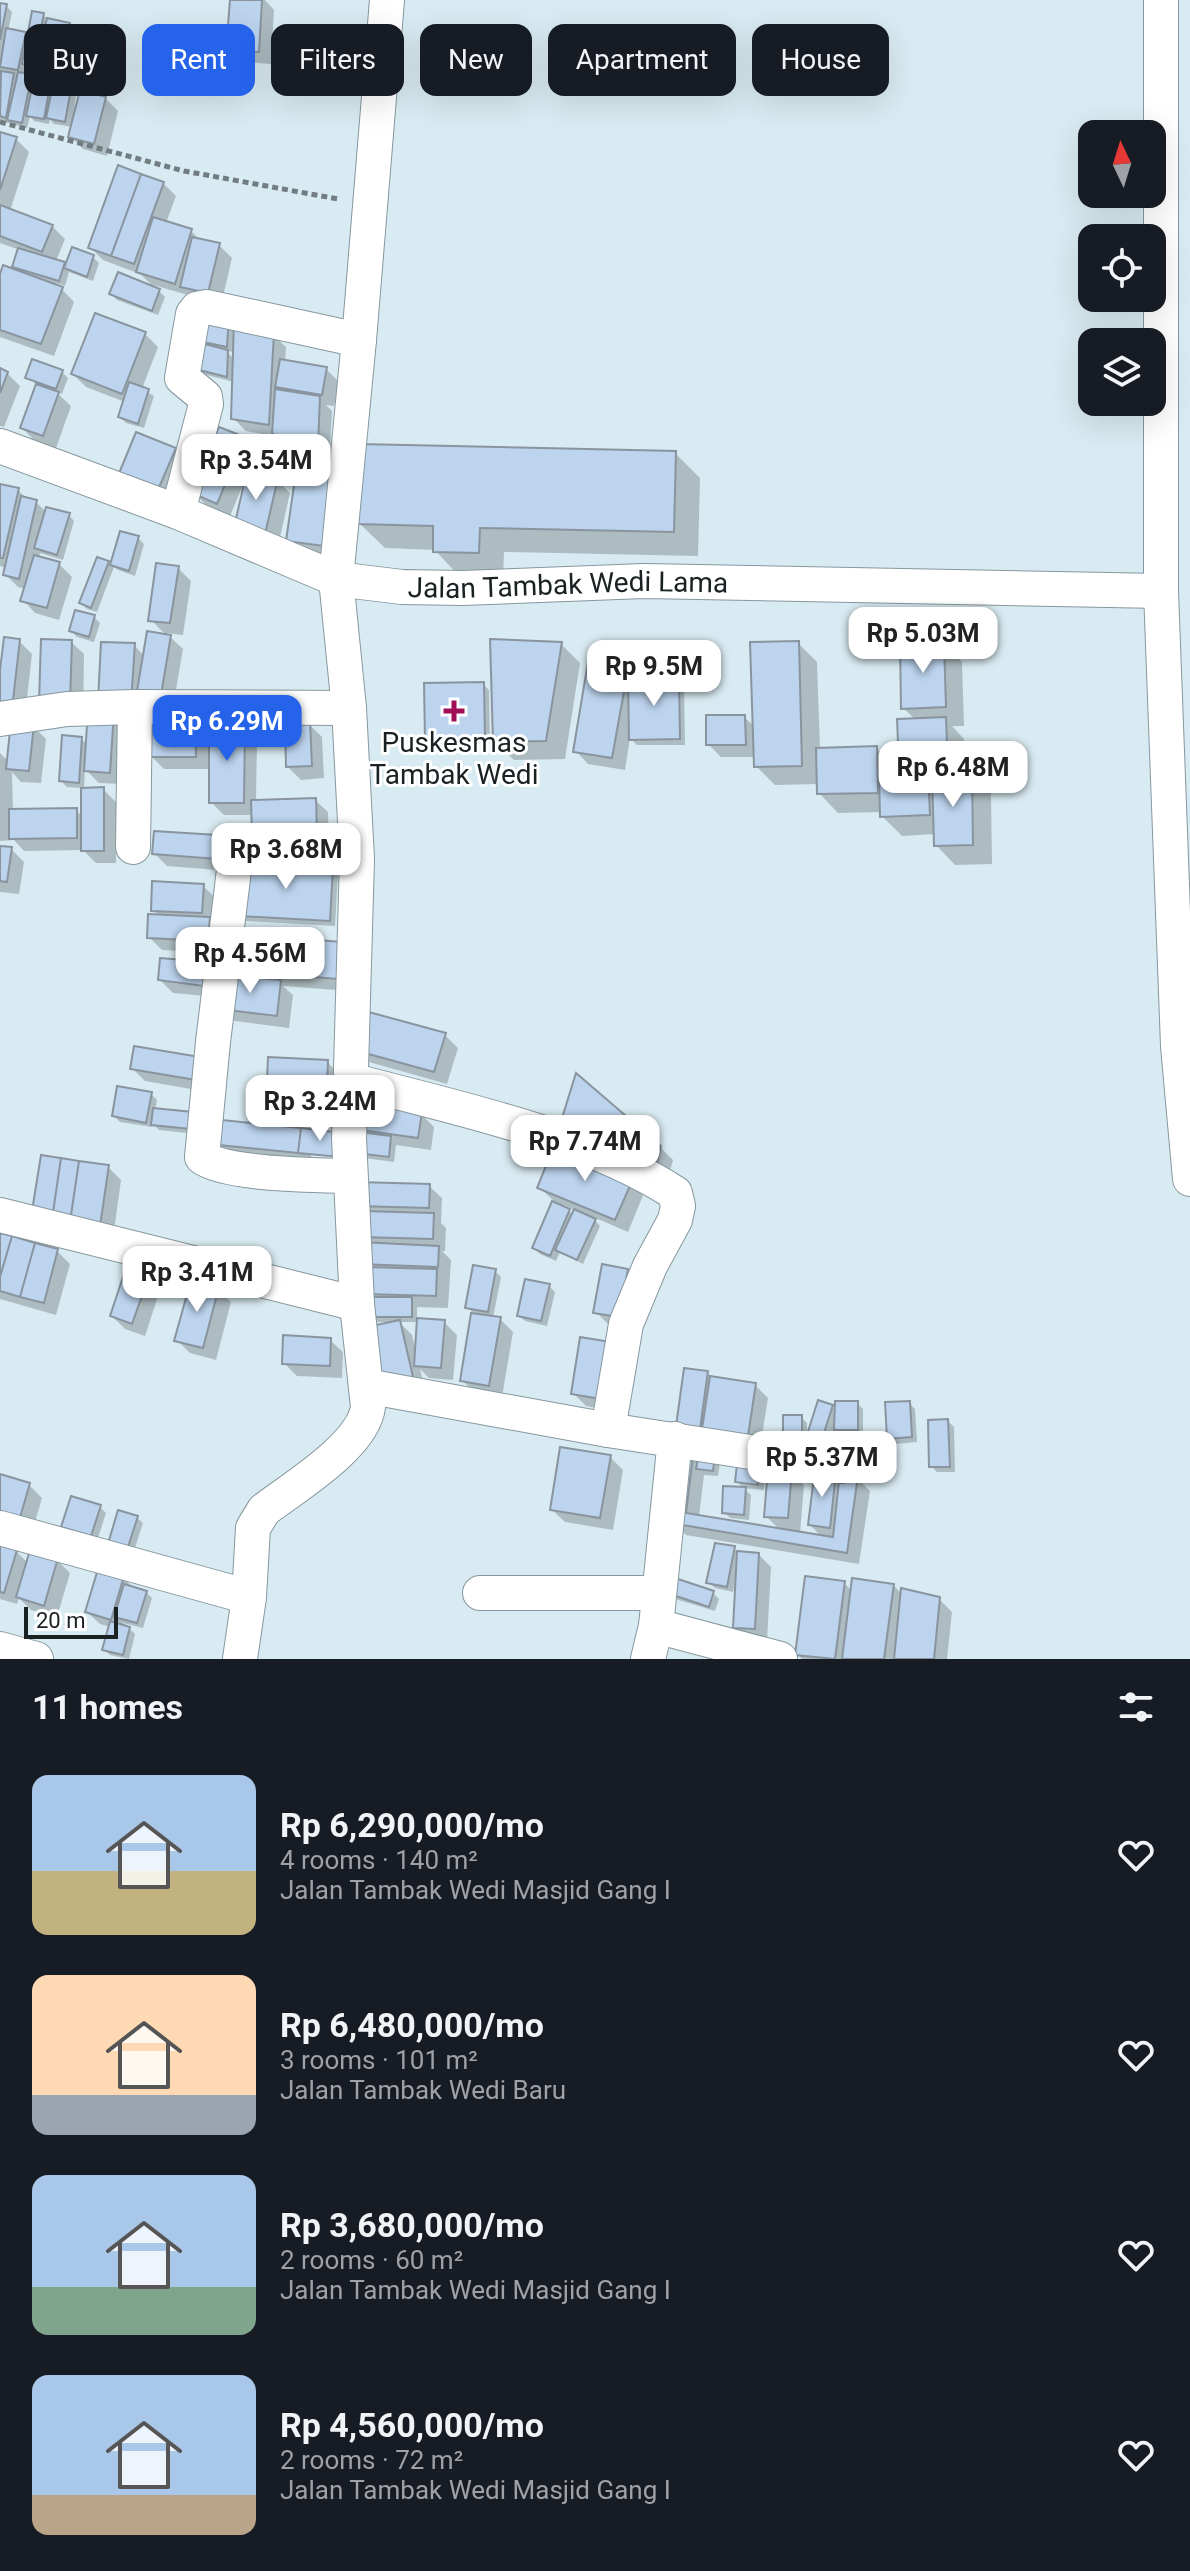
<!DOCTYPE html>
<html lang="en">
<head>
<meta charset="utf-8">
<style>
  :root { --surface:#171b24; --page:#20242c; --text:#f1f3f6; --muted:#9ea1a6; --accent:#2563eb }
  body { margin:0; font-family:Roboto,sans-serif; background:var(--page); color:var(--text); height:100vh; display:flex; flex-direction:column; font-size:30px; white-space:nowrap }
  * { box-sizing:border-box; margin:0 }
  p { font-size:26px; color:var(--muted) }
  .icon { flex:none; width:44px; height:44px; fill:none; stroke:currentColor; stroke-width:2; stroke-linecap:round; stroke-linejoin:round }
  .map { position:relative; height:1659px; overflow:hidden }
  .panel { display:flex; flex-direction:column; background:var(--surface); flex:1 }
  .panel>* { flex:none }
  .banner { position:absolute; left:24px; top:24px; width:1142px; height:72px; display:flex; gap:16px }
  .needle { width:52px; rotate:356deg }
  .fabs { position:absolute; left:1078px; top:120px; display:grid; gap:16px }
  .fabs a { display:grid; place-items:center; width:88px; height:88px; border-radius:16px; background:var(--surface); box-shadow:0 8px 32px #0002; font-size:40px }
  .scale { position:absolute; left:24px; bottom:20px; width:94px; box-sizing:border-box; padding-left:8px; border:4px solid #1a2123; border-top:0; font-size:22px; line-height:28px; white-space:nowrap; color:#1a2123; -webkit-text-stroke:6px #fff; paint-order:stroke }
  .price { position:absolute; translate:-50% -68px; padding:0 18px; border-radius:16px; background:#fff; color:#222; font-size:26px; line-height:52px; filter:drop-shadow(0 2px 4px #0008) }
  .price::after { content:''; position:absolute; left:50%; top:48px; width:24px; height:18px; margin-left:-12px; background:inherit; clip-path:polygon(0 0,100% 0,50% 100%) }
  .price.selected { background:var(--accent); color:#fff }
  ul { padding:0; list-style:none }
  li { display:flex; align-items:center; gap:24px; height:200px; padding:0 32px }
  li span { display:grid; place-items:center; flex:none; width:224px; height:160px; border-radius:16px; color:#555 }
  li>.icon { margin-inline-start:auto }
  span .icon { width:96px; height:96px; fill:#fffc; stroke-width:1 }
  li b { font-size:34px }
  h2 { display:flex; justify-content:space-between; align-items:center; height:96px; padding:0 32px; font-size:34px }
  .tag { padding:0 28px; border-radius:16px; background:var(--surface); box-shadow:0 8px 32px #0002; font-size:28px; line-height:72px }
  .tag.selected { background:var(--accent); color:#fff }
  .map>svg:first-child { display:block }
  .shadow { fill:#0003; fill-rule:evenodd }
  .building { fill:#bcd4ee; stroke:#89949f; stroke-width:2 }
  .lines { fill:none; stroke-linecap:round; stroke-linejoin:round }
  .minor-casing { stroke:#86979e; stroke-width:36 }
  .path { stroke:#717d81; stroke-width:5; stroke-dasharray:6 4; stroke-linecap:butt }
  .minor { stroke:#fff; stroke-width:34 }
  .poi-dot { fill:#a00e56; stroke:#fff; stroke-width:3 }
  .labels { text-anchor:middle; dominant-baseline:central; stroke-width:6; stroke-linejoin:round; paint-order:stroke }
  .street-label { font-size:28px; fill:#1a2123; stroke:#fff }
  .poi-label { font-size:28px; fill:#1a2123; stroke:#fff }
</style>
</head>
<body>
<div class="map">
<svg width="1190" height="1659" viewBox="0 0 1190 1659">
  <rect width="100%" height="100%" fill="#d9ebf2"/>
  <path class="shadow" d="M232 0H265L274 10 271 64 241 62 229 50Z
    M0 5 6 6 12 12 8 31 25 34 29 38 43 15 49 20 69 25 82 38 70 90 76 96 74 109 105 98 118 111 107 156 83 149 70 136 73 127 54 124 50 119 49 124 34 121 30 116 27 128 0 121ZM26 65 30 69 36 70 35 75 49 88 36 86 37 82 31 76 24 75Z
    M0 134 16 139 29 152 10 211 52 226 65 239 56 261 68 265 93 257 99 263 93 281 69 272 65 286 56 283 74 302 54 356 0 337V279L22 274 14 267 20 250 0 243Z
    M163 183 176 196 166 223 191 231 200 240 219 245 232 258 221 305 195 299 189 293 188 295 153 285 165 297 158 315 117 300 111 294 157 290 140 274 103 260 90 247Z
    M206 312 272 334 286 347 285 362 326 369 339 382 334 406 326 405 332 411 330 451 337 558 301 553 288 540 301 450 288 447 277 437 246 431 233 418 234 382 199 373ZM226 351 235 352V360Z
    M96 315 145 334 158 347 142 389 154 396 144 428 126 423 120 417 125 402 86 387 73 374Z
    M0 370 7 373 20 386 4 427 0 426Z
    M62 372 68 378 62 394 56 392 71 406 56 448 35 441 22 428 38 385 28 378Z
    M244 439 256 452 248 473 277 480 290 493 278 546 250 539 247 480H245L230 516 207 506 194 493Z
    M175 450 187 462 167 511 130 496Z
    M675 453 700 478 698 556 504 552 503 578 460 577 435 550 385 548 359 523Z
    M0 486 18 490 28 500 36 502 47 513 69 515 74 521 63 560 40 553 39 558 59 564 72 577 59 620 35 613 23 600 26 589 18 587 5 574 6 568 0 566Z
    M122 533 138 538 144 544 135 576 118 570 114 567 97 612 87 609 81 603 108 563 111 567Z
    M178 568 191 581 183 635 166 633 183 649 172 713H113L134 645 145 657 167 636 151 620Z
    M94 617 100 623 94 642 77 637 71 631Z
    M19 641 32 654 24 725 33 726 46 739 41 783 21 782 12 772 13 811 76 810 83 817V788L67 787 61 781 81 739 88 745 90 713 126 727 122 784 99 783 85 769 84 790 103 789 116 802V863H96L83 850 24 851 14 840 0 841V753L9 762 13 720 0 688Z
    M43 641 71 642 84 654 83 716Z
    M798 643 817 662 820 750 876 748 895 768V775L911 774 901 764 916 720 903 708 943 643 962 662 964 726H952L964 739 965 744H969L988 763 989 781H978L991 794 992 864 955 865 936 845 935 834 902 836 882 816V812L838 813 819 793V784L775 785 756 766V757H721L708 744 744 717 755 727Z
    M561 644 580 663 565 759 514 760 494 741Z
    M627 670 634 678 678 677 684 683 685 745H637L630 738 625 770 588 764 576 751Z
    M483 684 489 690 490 744 433 745 427 739Z
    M194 722 211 739 244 725 257 738 256 802 315 800 328 812 329 845 267 847 254 834V815H224L211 802V769H164L151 756Z
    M309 724 322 737 324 778 301 780 288 767Z
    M232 838 245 851 244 863 332 868 338 874 335 926 246 921 240 915 243 872 167 866 154 853Z
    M0 848 11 849 24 862 19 894 0 892Z
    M203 886 216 898 220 953 162 950 149 937 160 917 153 910Z
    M340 944 350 991 283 986 293 995 289 1028 235 1021 222 1009 230 970Z
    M206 964 217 997 173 993 160 980Z
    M445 1035 458 1048 447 1084 369 1062 356 1049Z
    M199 1059 208 1092 145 1081 132 1068Z
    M327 1062 340 1075 341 1120 281 1118 268 1105 276 1087 269 1080Z
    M151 1094 157 1100 155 1110 192 1114 196 1134 159 1130 153 1124 152 1127 120 1122 114 1116Z
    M421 1114 434 1127 431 1150 396 1145 394 1162 364 1158 369 1135 363 1129Z
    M211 1143 311 1153V1157L345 1160 224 1156Z
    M574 1143 660 1147 673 1160 666 1186Z
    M555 1149 644 1193 628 1232 591 1216 600 1226 583 1264 560 1252 556 1261 540 1254 534 1248 554 1201 539 1187ZM562 1204 575 1210 573 1215Z
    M42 1158 108 1167 121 1180 113 1238Z
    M429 1186 442 1198 441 1223 446 1228 445 1251H442L451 1260 448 1308 417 1307V1320L444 1322 457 1335 453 1380 429 1378 420 1369 425 1390 399 1396 391 1322H374L359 1205ZM399 1322H419L416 1352 412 1335Z
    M0 1235 57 1251 70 1264 56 1315 0 1299Z
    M495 1271 501 1277 493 1318 500 1319 513 1332 502 1397 475 1393 462 1380 473 1313 467 1307Z
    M627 1271 640 1283 632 1329 609 1325 596 1312Z
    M148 1274 161 1287 145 1336 125 1329 112 1316Z
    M549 1286 555 1292 547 1326 525 1321 519 1315Z
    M218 1289 231 1302 216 1360 190 1353 177 1340Z
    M330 1340 343 1352 342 1378 297 1376 284 1363Z
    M622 1357 613 1411 586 1406 573 1393Z
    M707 1373 713 1379 755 1385 768 1398 760 1448 691 1438Z
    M857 1403 863 1409V1435H842L834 1427 826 1450 813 1446 807 1440V1447H791L801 1417 807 1423V1437L832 1407 837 1411Z
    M909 1403 915 1409 917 1442 895 1444 889 1438Z
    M948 1421 954 1427 955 1472H937L931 1466Z
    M681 1449 720 1462 718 1476 704 1475 699 1517 780 1530 766 1516 791 1472 804 1485 800 1533 822 1537 810 1525 817 1472 857 1478 870 1491 859 1564 686 1535 673 1522Z
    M610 1457 623 1470 613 1530 565 1522 552 1510Z
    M759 1469 765 1475 764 1490 743 1488 751 1495 749 1520 730 1518 724 1512 745 1489 737 1482Z
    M0 1477 29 1485 42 1498 30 1539Z
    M100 1507 106 1513 97 1541 70 1533 64 1527Z
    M137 1518 143 1523 132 1557 115 1552Z
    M0 1547 16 1551 28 1563 57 1560 70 1573 57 1617 31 1610 19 1598 17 1604 0 1599Z
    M734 1548 739 1553 758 1554 771 1567 767 1641 748 1640 735 1627 737 1581H735L733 1592 715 1588 709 1583Z
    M123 1578 134 1588 146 1592 152 1598 143 1628 123 1623 135 1634 129 1659 110 1655 104 1649 110 1627 100 1624 87 1612Z
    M671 1579 713 1593 719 1599 715 1611 672 1598Z
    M844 1583 853 1592 893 1585 902 1594 939 1599 952 1612 947 1659H802L797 1654Z"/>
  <path class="building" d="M230 0H262L259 52 226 50Z
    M0 3 7 4 0 40Z
    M32 11 44 13 34 66 22 64Z
    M47 18 70 23 57 81 33 75Z
    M6 28 26 32 18 70 0 67Z
    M1 71 14 73 6 118 0 116Z
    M18 72 32 74 22 123 7 120Z
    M33 83 50 86 44 119 26 116Z
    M53 85 71 89 65 122 46 118Z
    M80 90 106 97 94 144 68 137Z
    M0 132 17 137 0 190Z
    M118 165 141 174 111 256 88 248Z
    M141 174 164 182 134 264 111 256Z
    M0 205 53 225 42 252 0 236Z
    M153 217 192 229 175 284 136 272Z
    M192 237 220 243 208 293 180 287Z
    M72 247 94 255 87 277 64 268Z
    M18 248 65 262 59 281 12 267Z
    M3 265 63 287 41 344 0 330V274Z
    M118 272 160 289 152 311 109 294Z
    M204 310 229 316 227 347 198 341Z
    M95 313 146 332 122 394 71 374Z
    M234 319 274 332 269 425 231 419Z
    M197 342 228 350 227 377 191 368Z
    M32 359 63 370 56 389 25 378Z
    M280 359 327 367 322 395 275 387Z
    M0 368 8 372 0 393Z
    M129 382 149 389 138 424 118 417Z
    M36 384 59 392 43 436 20 428Z
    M275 389 320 396 318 445 272 434Z
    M219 427 245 437 217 504 192 493Z
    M136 432 176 448 154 499 115 483Z
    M300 444 338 450 324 546 286 541Z
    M359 444 676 451 674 532 480 528 479 553 433 552V526L357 524Z
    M247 471 278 478 265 534 234 527Z
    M0 484 19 488 3 558H0Z
    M21 496 37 500 19 579 3 575Z
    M46 507 70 513 57 555 34 548Z
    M120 531 139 536 129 571 110 565Z
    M34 555 60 562 47 608 20 601Z
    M97 557 109 561 91 608 79 603Z
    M156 563 179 566 170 623 148 621Z
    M75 610 95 615 89 637 69 631Z
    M147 631 171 635 160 701 136 697Z
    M4 637 20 639 12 709 0 708V670Z
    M41 639 72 640 70 704 39 703Z
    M490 639 562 642 546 741 493 742Z
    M799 641 802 766 754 767 750 642Z
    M944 641 946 707 901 709 900 642Z
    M101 642 135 643 131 703 98 701Z
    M588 662 628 669 612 758 573 752Z
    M679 675 680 739 629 740 628 676Z
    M484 682 485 739 425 740 424 683Z
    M88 710 114 712 110 773 84 771Z
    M706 715H745L746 745H706Z
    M946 717 947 743 970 742 971 762 899 765 897 719Z
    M11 721 34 724 29 771 6 769Z
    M149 721H195L196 757H149Z
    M310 722 312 766 286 767 285 723Z
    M209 723H245L244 803H209Z
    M62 735 82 737 79 783 59 781Z
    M877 746 878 793 817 794 816 748Z
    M928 771 930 815 880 817 879 773Z
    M972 772 973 845 934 846 932 773Z
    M104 787V851H81V788Z
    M316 798 317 833 252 835 251 800Z
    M77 808V838L9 839V809Z
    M154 831 233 836 231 860 152 854Z
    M0 846 12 847 7 882 0 881Z
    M242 861 333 866 330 921 238 916Z
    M152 881 204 884 202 913 151 911Z
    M148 914 210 917 208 941 147 938Z
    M231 933 341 942 338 979 228 970Z
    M160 958 207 962 204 986 158 980Z
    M223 974 281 980 277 1016 220 1009Z
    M365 1011 446 1033 434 1072 354 1050Z
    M134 1046 200 1057 196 1080 130 1069Z
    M268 1057 328 1060 327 1084 267 1081Z
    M576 1073 661 1146 654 1175 558 1131Z
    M267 1085 330 1087 329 1108 266 1105Z
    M117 1086 152 1092 146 1123 112 1116Z
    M365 1104 422 1112 418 1138 361 1130Z
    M153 1108 193 1112 191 1129 151 1125Z
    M212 1119 301 1128 298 1153 209 1144Z
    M301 1128 342 1133 340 1157 298 1153Z
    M359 1132 391 1136 389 1157 356 1153Z
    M554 1146 633 1179 615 1220 537 1188Z
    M41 1155 61 1158 52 1219 31 1217Z
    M61 1158 79 1161 70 1222 52 1219Z
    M79 1161 109 1165 100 1226 70 1222Z
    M357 1182 430 1184 429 1208 357 1206Z
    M552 1201 570 1209 550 1256 532 1248Z
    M574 1209 596 1219 577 1260 555 1250Z
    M362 1211 434 1213 433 1239 361 1237Z
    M0 1233 12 1236 0 1277Z
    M12 1236 35 1243 20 1297 0 1291V1277Z
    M359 1242 439 1246 438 1267 358 1264Z
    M35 1243 58 1249 44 1303 20 1297Z
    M602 1264 628 1269 619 1317 593 1313Z
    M127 1265 150 1273 132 1324 110 1316Z
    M473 1265 496 1269 488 1312 465 1308Z
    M365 1267 437 1269 436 1296 364 1294Z
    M525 1279 550 1284 541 1321 517 1316Z
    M191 1280 219 1287 203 1348 174 1341Z
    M366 1297H412V1317H366Z
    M471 1313 501 1317 489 1386 460 1381Z
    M417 1318 445 1320 441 1368 414 1366Z
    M400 1320 413 1377 384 1384 371 1326Z
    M283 1335 331 1338 330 1366 282 1364Z
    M580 1337 611 1342 601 1399 571 1394Z
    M684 1368 708 1371 700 1429 676 1426Z
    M710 1376 756 1383 748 1436 702 1429Z
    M818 1400 833 1405 820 1445 805 1441Z
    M835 1401H858V1430H834Z
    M910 1401 912 1437 887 1439 885 1402Z
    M783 1415H802V1442H783Z
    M948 1419 950 1467H929L928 1420Z
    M679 1446 694 1448 686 1513 833 1537 840 1472 858 1476 847 1553 671 1523Z
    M560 1447 611 1455 600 1518 550 1510Z
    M699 1452 715 1454 713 1471 696 1469Z
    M737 1464 760 1467 758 1485 735 1482Z
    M768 1468 792 1470 788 1518 764 1517Z
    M815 1469 836 1472 830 1528 808 1525Z
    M0 1474 30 1483 17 1528 0 1523Z
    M723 1486 746 1487 744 1515 722 1513Z
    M71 1496 101 1505 91 1536 61 1527Z
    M118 1510 138 1516 126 1553 107 1547Z
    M715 1543 735 1546 727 1587 706 1583Z
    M0 1545 17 1550 4 1593 0 1592Z
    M30 1550 58 1558 44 1606 16 1597Z
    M737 1551 759 1553 755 1629 733 1628Z
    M98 1569 124 1576 111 1620 85 1612Z
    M669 1576 714 1591 709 1607 664 1592Z
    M805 1576 845 1581 835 1659 795 1655Z
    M852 1578 894 1584 884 1659H842Z
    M124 1584 147 1591 137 1623 114 1617Z
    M901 1588 940 1597 934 1659H894Z
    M110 1621 130 1627 123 1655 102 1650Z"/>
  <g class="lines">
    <defs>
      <g id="minor">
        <path d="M1161 0V591L1178 1046 1190 1179"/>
        <path id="s1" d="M0 446 178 512 336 579 402 587 463 588 644 581 1161 591"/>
        <path d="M178 512 206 404 205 397 182 378 193 314 197 309 207 307 359 340"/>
        <path d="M0 719 67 709 135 707 349 708"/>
        <path d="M133 847 135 707"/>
        <path d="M234 870 213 1042 202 1157C225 1175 319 1175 350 1176"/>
        <path d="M351 1080C458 1109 581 1133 675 1193L678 1206 675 1220 650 1266 626 1324 608 1430"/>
        <path d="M0 1215 357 1304"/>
        <path d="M366 1386 608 1430 841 1466"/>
        <path d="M0 1528 249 1597"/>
        <path d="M480 1593H659"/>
        <path d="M656 1626 780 1659"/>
        <path d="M0 1649 36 1659"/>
        <path d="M240 1659 249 1597 253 1528 264 1510C294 1487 363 1446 368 1407L357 1304 349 1138 357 859 349 708 336 579 359 340 387 0"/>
        <path d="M648 1659 656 1626 675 1439"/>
      </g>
    </defs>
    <use href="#minor" class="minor-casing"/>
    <path class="path" d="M0 122 184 171 338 199"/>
    <use href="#minor" class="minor"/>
  </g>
  <path class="poi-dot" d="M450 699h8v8h8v8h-8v8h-8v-8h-8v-8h8z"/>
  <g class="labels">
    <g class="street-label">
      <text stroke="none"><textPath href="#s1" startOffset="594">Jalan Tambak Wedi Lama</textPath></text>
    </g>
    <g class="poi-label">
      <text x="454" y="742">Puskesmas<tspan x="454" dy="32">Tambak Wedi</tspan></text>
    </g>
  </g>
</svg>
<div class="fabs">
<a><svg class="needle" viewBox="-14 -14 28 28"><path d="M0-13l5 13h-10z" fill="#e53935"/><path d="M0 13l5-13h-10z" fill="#9ea1a6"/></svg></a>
<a><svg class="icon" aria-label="locate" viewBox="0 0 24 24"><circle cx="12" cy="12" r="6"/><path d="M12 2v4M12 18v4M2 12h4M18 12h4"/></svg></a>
<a><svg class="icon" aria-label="layers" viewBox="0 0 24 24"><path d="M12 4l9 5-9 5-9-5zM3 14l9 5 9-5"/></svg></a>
</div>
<div class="scale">20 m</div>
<b class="price" style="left:256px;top:502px">Rp 3.54M</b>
<b class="price" style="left:923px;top:675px">Rp 5.03M</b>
<b class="price" style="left:654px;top:708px">Rp 9.5M</b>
<b class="price selected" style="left:227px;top:763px">Rp 6.29M</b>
<b class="price" style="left:953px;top:809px">Rp 6.48M</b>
<b class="price" style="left:286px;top:891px">Rp 3.68M</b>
<b class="price" style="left:250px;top:995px">Rp 4.56M</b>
<b class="price" style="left:320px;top:1143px">Rp 3.24M</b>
<b class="price" style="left:585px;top:1183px">Rp 7.74M</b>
<b class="price" style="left:197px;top:1314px">Rp 3.41M</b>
<b class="price" style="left:822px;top:1499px">Rp 5.37M</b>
<div class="banner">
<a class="tag">Buy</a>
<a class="tag selected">Rent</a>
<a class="tag">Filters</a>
<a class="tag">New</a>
<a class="tag">Apartment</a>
<a class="tag">House</a>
</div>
</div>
<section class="panel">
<h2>11 homes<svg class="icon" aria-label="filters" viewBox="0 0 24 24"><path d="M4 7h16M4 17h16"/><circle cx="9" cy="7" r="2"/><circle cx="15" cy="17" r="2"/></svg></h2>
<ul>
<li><span style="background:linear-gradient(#a9c7e8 60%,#c2b280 0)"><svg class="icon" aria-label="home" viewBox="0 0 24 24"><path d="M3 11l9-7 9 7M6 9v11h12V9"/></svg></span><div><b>Rp 6,290,000/mo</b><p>4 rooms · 140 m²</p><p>Jalan Tambak Wedi Masjid Gang I</p></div><svg class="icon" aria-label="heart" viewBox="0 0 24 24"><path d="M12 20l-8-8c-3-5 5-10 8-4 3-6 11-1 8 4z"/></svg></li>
<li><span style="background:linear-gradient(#ffd9b3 75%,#9aa5b1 0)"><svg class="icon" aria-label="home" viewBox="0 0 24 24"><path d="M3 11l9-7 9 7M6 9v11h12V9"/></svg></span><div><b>Rp 6,480,000/mo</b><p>3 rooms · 101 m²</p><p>Jalan Tambak Wedi Baru</p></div><svg class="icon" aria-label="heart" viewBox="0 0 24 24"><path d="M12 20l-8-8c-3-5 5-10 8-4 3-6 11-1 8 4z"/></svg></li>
<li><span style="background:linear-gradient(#a9c7e8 70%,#7fa58c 0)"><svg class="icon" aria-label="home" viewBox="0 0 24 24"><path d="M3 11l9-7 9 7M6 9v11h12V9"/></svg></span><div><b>Rp 3,680,000/mo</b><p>2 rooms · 60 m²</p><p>Jalan Tambak Wedi Masjid Gang I</p></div><svg class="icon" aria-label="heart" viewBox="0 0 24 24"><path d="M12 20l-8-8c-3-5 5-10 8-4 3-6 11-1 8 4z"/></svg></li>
<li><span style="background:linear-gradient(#a9c7e8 75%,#b9a48a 0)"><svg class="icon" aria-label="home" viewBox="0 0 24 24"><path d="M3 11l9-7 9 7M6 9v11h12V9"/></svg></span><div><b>Rp 4,560,000/mo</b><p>2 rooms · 72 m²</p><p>Jalan Tambak Wedi Masjid Gang I</p></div><svg class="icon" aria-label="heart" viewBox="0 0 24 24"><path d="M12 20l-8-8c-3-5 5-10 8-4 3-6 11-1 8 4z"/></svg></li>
</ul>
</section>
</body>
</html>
